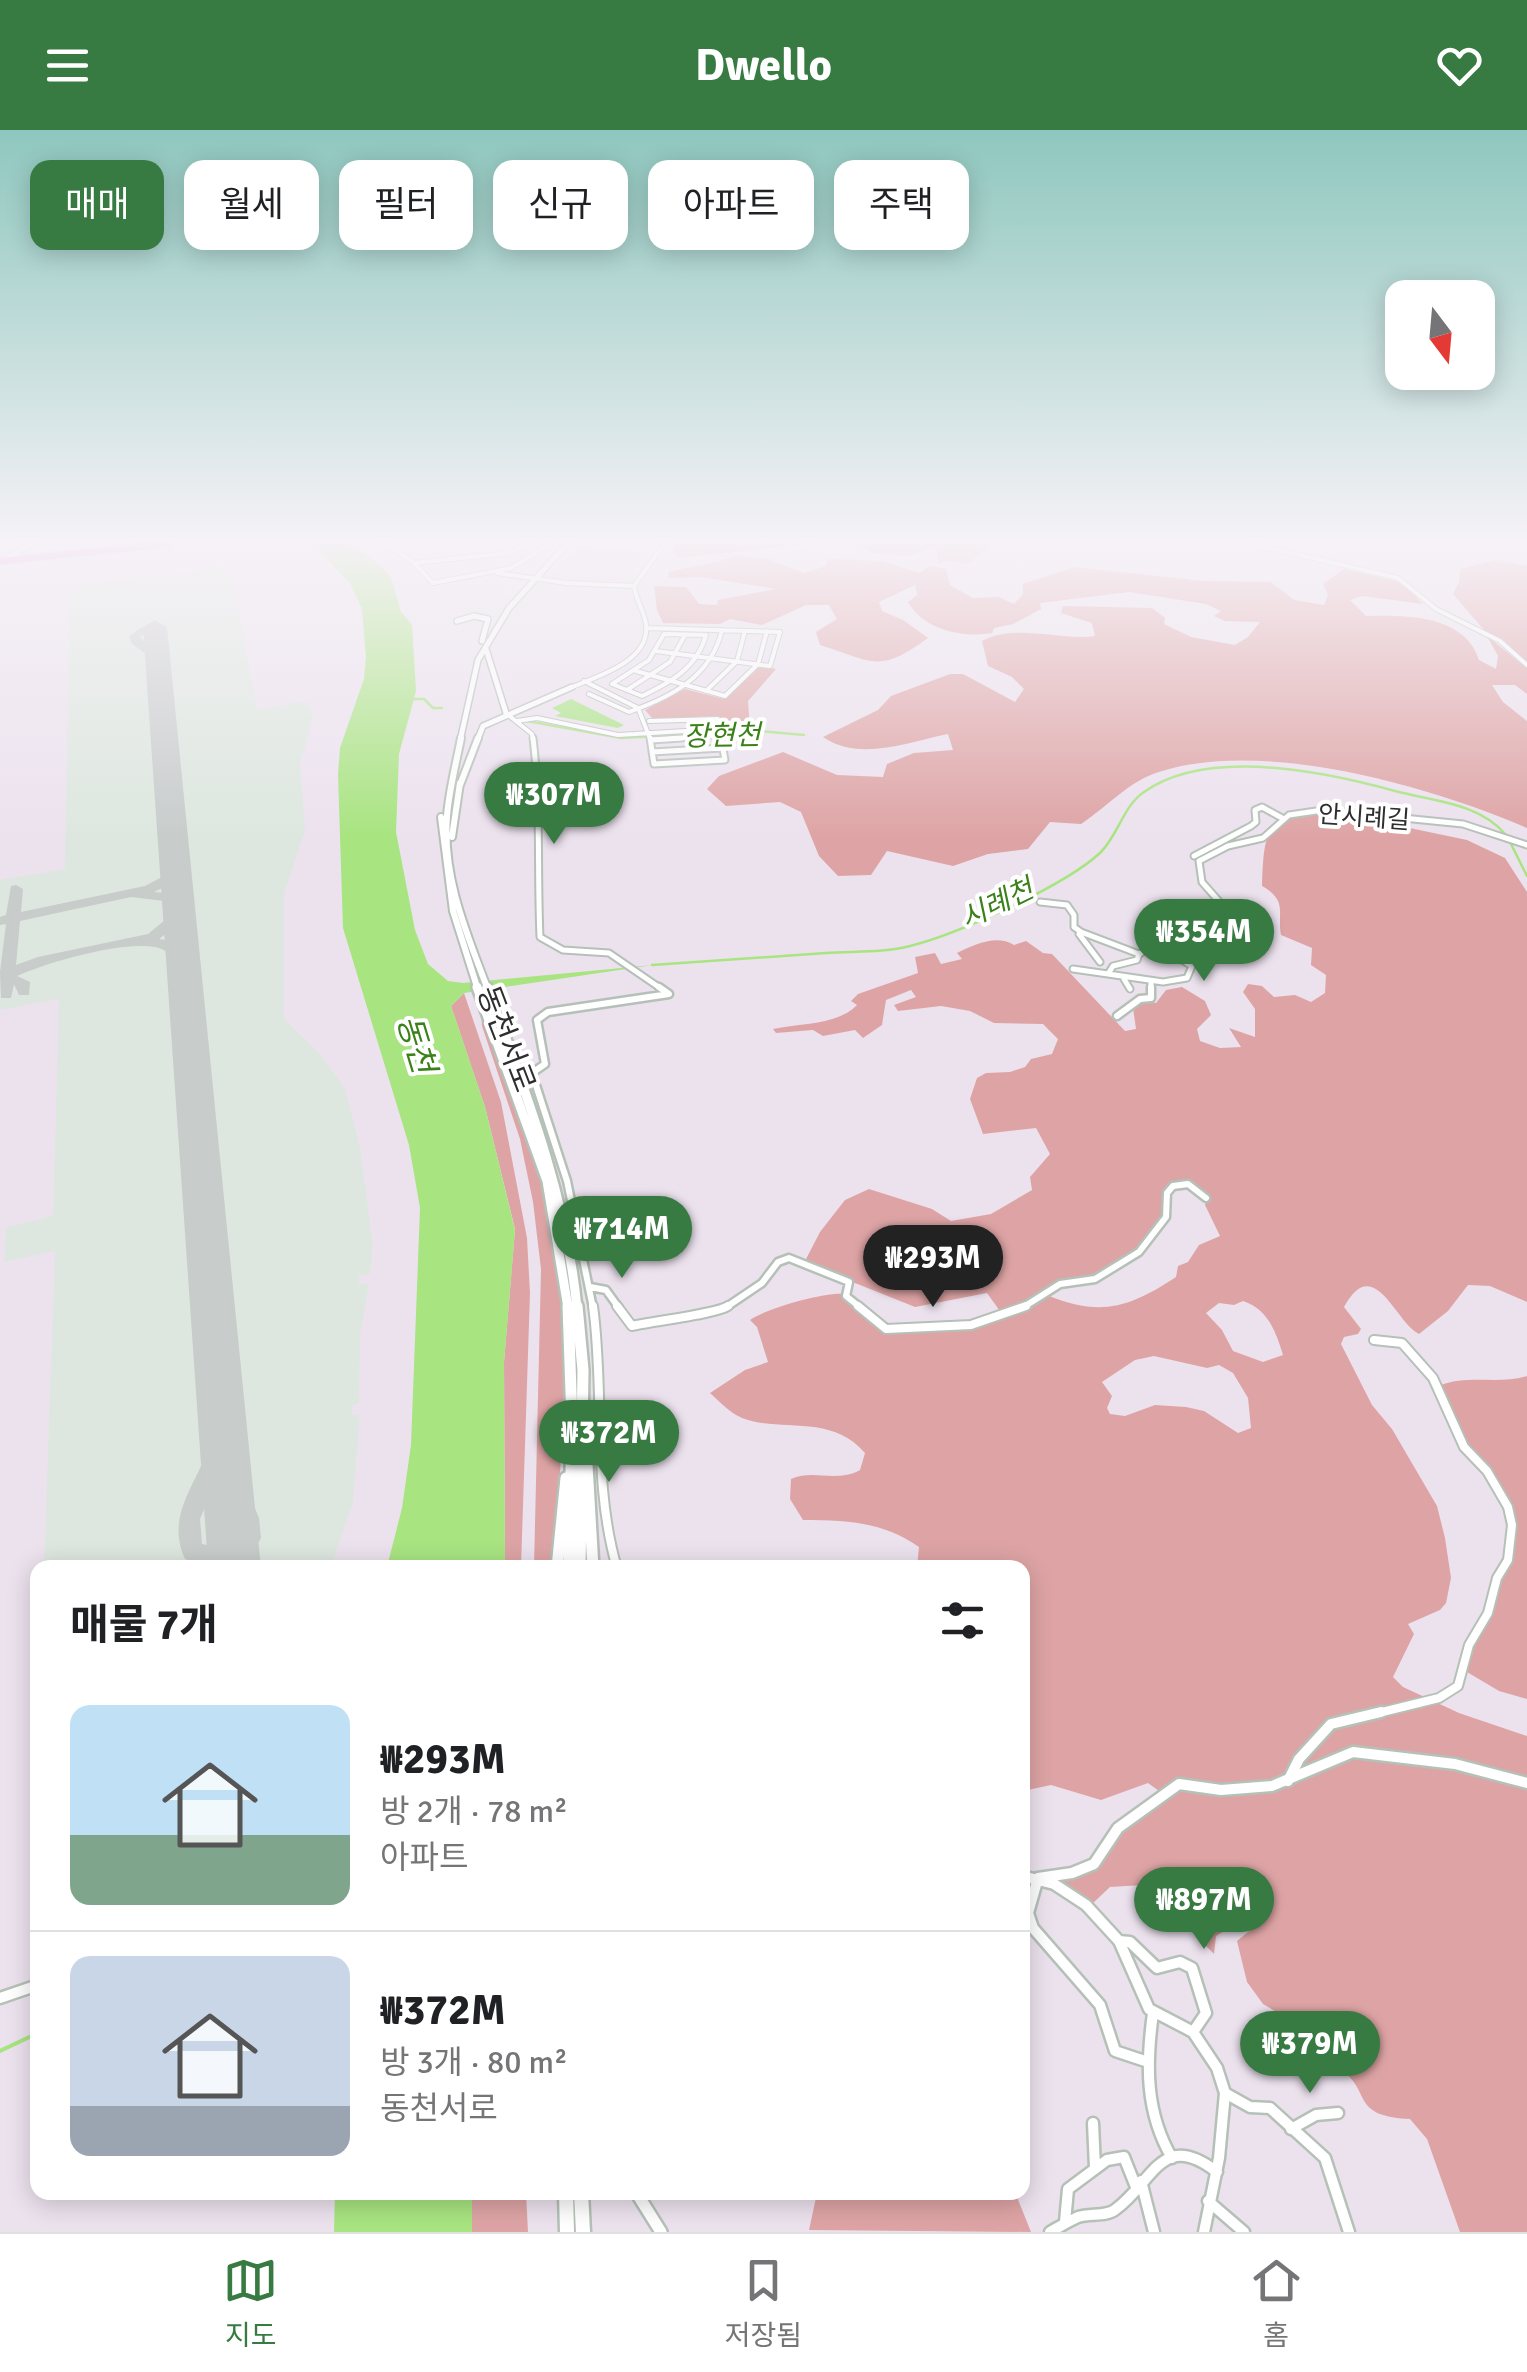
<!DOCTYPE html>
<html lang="ko">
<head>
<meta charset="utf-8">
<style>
  :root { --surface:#fff; --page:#f6f6f6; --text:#202124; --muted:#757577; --line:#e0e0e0; --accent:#377b43 }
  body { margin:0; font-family:Signika,"Noto Sans KR",sans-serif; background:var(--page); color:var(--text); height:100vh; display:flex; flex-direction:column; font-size:38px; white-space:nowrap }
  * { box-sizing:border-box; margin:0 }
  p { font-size:32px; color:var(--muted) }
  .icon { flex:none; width:55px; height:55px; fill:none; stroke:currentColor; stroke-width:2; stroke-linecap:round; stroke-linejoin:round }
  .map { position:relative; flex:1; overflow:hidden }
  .details { position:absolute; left:30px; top:1430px; width:1000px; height:640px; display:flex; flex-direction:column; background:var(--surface); border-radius:20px; box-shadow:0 5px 25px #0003 }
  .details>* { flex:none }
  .banner { position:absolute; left:30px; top:30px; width:1000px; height:90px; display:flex; gap:20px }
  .needle { width:65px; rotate:164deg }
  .buttons { position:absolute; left:1385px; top:150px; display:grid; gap:20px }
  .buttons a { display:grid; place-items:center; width:110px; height:110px; border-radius:20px; background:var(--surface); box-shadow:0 5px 25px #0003; font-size:50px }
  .price { position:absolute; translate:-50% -85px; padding:0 22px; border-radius:35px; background:var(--accent); color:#fff; font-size:32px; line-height:65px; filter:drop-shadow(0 2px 5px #0008) }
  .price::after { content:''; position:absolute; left:50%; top:60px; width:30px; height:22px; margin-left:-15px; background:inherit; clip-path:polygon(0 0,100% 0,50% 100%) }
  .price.selected { background:#222; color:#fff }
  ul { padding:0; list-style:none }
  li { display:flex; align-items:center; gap:30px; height:250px; padding:0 40px }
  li+li { border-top:2px solid var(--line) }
  li span { display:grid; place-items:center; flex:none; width:280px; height:200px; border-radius:20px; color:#555 }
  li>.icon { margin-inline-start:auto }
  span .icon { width:120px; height:120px; fill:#fffc; stroke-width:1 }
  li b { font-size:42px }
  h2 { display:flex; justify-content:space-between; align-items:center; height:120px; padding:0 40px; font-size:42px }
  .chip { padding:0 35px; border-radius:20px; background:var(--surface); box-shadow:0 5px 25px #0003; font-size:35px; line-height:90px }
  .chip.selected { background:var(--accent); color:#fff }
  header { display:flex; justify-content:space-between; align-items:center; height:130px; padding:0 40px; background:var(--accent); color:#fff; font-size:45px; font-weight:700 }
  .menu { display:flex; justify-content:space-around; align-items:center; height:140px; border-top:2px solid var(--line); background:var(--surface); font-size:28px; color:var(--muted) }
  .menu a { display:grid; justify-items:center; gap:5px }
  .menu .selected { color:var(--accent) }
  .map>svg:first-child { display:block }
  .education { fill:#edd4ed }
  .airport { fill:#dde7df }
  .green { fill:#dea4a5; fill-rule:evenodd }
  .water { fill:#a8e480 }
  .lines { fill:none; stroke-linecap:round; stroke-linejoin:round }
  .stream-far1 { stroke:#a8e480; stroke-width:2.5 }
  .stream { stroke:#a8e480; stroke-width:4 }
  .taxiway { fill:#c8cccb; fill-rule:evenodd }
  .runway { fill:#c8cccb; fill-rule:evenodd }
  .minor-far4-casing { stroke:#b5c0b7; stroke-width:6 }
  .minor-far3-casing { stroke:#b5c0b7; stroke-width:9 }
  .minor-far2-casing { stroke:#b5c0b7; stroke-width:11 }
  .minor-far1-casing { stroke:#b5c0b7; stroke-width:12 }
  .minor-casing { stroke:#b5c0b7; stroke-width:15 }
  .tertiary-far1-casing { stroke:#b5c0b7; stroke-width:8 }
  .tertiary-casing { stroke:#b5c0b7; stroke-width:16 }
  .secondary-far4-casing { stroke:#b5c0b7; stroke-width:8 }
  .secondary-far3-casing { stroke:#b5c0b7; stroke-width:10 }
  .secondary-far2-casing { stroke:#b5c0b7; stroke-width:14 }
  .secondary-far1-casing { stroke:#b5c0b7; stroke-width:16 }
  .secondary-casing { stroke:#b5c0b7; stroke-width:19 }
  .primary-casing { stroke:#c9c9c9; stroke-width:9 }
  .minor-far4 { stroke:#fff; stroke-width:4 }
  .minor-far3 { stroke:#fff; stroke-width:5 }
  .minor-far2 { stroke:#fff; stroke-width:6 }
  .minor-far1 { stroke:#fff; stroke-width:8 }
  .minor { stroke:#fff; stroke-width:10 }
  .tertiary-far1 { stroke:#fff; stroke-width:5 }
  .tertiary { stroke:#fff; stroke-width:11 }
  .secondary-far4 { stroke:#fff; stroke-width:5 }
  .secondary-far3 { stroke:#fff; stroke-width:6 }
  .secondary-far2 { stroke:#fff; stroke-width:9 }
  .secondary-far1 { stroke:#fff; stroke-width:11 }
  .secondary { stroke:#fff; stroke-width:14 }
  .primary { stroke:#e570d9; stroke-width:6 }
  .labels { text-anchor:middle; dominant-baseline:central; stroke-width:8; stroke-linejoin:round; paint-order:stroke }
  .far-street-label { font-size:25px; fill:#2e2e2e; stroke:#fff }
  .far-water-label { font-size:28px; font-style:italic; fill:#3b811a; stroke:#fff }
  .street-label { font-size:30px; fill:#2e2e2e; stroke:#fff }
  .water-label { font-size:32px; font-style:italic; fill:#3b811a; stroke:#fff }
</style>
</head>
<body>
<header><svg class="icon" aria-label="menu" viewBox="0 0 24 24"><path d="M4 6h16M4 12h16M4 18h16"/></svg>Dwello<svg class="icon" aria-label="heart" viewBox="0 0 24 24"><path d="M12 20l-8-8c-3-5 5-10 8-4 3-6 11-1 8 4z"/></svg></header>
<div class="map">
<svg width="1527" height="2102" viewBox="0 0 1527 2102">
  <rect width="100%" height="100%" fill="#ece2ee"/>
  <path class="education" d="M577 415 646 421 620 454 549 448Z"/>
  <path class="airport" d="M230 437 257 579 308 571 313 589 300 632 305 700 284 764V889L318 922 345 958 360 1017 373 1116 370 1144 359 1146V1154L369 1153 360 1207 359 1273 351 1276 353 1286 360 1284 353 1372 331 1437H44L55 1121 4 1132 6 1097 53 1086 59 869 0 880V750L65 739 70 456Z"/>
  <path class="green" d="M675 414H809L678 428 673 420Z
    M854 414H988L989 416 968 434 948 430 938 434 936 416 909 426 874 423Z
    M734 426 766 428 804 443 826 436 827 429 883 431 919 443 930 436 946 439 950 455 973 468 999 467 1014 474 1023 464V454L1074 437 1203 451 1271 452 1294 470 1324 475 1328 465 1323 454 1344 439 1401 452 1423 474 1362 466 1350 470 1366 486C1407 485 1465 485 1479 530L1496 539 1498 526 1487 506 1527 538V564L1515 555H1492L1503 572 1527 591V698C1430 656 1260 607 1156 643 1127 653 1107 677 1081 694L1050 692 1028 719 988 724 953 736 887 721 871 745 838 746 819 726 801 682 780 672 726 676 707 659 719 646 783 622 837 645 883 647 887 634 914 623 953 620 948 604C909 612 859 632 823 607L878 580 891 566 950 544H963L1015 572 1024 559 1012 547 988 536 982 511C1015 493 1060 511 1095 506L1092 493 1061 483 1063 476 1152 478 1165 488 1164 494 1191 507 1235 515 1248 507 1260 492 1225 491 1214 486 1221 481 1206 474 1129 462 1040 473 1041 479 1013 494 994 498 992 503C962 508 924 500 908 472L917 465 915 455 879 472 882 481 903 490 928 508C878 544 874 532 820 515L816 502 837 489 829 475H806L762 495 730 489 720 494 663 493 657 480 654 456 686 457 699 474 717 475 718 470 776 459 700 447 669 448 668 442C691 436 712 435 734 426Z
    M1497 430 1527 436V534L1502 510 1485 501 1453 464 1459 452 1460 439Z
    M759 536 776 539 748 571 750 600 723 601 719 586 653 589 645 580 685 559 724 569Z
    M1333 681 1397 689 1405 697 1467 710 1505 728 1527 762V1172L1490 1156 1468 1155 1448 1181 1419 1204C1395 1192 1374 1122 1344 1177L1361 1199 1358 1204 1344 1207 1341 1214 1372 1275 1392 1299 1437 1376 1445 1408 1451 1448 1446 1473 1440 1480 1408 1494 1414 1504 1393 1547 1403 1557 1459 1583 1527 1606V2102H1460L1427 2009 1410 1989C1345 1986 1376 1957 1333 1935L1314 1941 1306 1937 1285 1887 1263 1874 1247 1852 1237 1811 1265 1788V1780L1238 1744 1229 1751 1234 1795 1216 1806 1214 1824 1175 1785 1167 1761 1160 1754 1110 1757 1091 1775 1056 1751 1089 1742 1100 1733 1120 1701 1166 1666 1148 1653 1101 1670 1051 1655 1023 1661 1022 1438 917 1437 919 1417C883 1392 847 1390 803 1390L790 1369 791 1349C813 1339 837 1353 860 1340L865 1323C831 1283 780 1303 742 1288 730 1283 720 1272 710 1263L745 1240 768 1232 757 1197 750 1190C765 1179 824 1162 844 1164L880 1197 894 1202 971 1197 1018 1181 1047 1165C1100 1187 1129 1178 1176 1147L1178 1136 1188 1132 1199 1115 1220 1106 1205 1075 1207 1068 1192 1055 1174 1053 1166 1062C1168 1102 1130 1130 1096 1147 1085 1153 1070 1149 1057 1154 1037 1162 1023 1177 1002 1184L987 1163 915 1177 810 1135 805 1131 820 1102 845 1070 869 1059 932 1079 951 1091 991 1084 1032 1060 1030 1047 1050 1024 1036 998 983 1004 970 969 977 948 986 943 1010 942 1025 937 1031 929 1052 924 1058 909 1043 894 994 893 970 881 941 876 898 881 894 875 916 867 911 860 886 870 882 895 863 908 855 900 823 906 813 900 776 903 773 899C802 893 838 895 857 875L851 871 858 864 918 843 915 827 935 823 941 834 962 829 957 823C974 815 996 804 1014 815L1026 811 1043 823 1052 824 1125 901 1136 899 1133 878 1142 870 1156 873 1166 860 1182 857 1205 871 1211 885 1197 899 1200 911 1220 918 1241 917 1229 898 1255 907V879L1243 862 1248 854 1262 856 1274 867 1295 865 1311 872 1325 863 1326 845 1311 835 1312 818 1281 805C1277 782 1288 771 1262 756 1264 695 1266 688 1333 681ZM1243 1171C1268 1179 1276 1202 1283 1225L1263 1232 1233 1221 1222 1200 1206 1183 1219 1173 1234 1175ZM1154 1226 1207 1238 1219 1235 1233 1243 1248 1268 1251 1298 1238 1303 1204 1281 1186 1277 1155 1275 1125 1286 1110 1284 1107 1278 1112 1266 1102 1252 1135 1230Z
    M464 863 501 972 527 1108 530 1163 521 1437H505L504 1232 515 1099 485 977 451 876Z
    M481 878C499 928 521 978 535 1029 574 1171 566 1293 552 1437H534L541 1139 533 1072 520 1009 482 896Z
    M1527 1246V1569L1499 1561 1467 1542 1468 1525 1502 1443 1510 1435 1509 1376 1464 1313 1439 1256C1466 1244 1499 1255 1527 1246Z
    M1015 2062 1031 2102 809 2100 817 2063Z
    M472 2063H526L528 2102H472Z"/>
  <path class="water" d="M311 414H351L374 430 391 447 401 482 412 495 416 561 399 624 396 702 415 800 428 834 448 851 463 853 653 835 464 863 451 876 485 977 515 1100 504 1232 505 1437H387L402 1378 411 1315 420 1078 409 1015 343 798 338 644 340 618 364 549 366 527 362 479 350 453Z
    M571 569 624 595 618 598 555 586 561 583 552 578Z
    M335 2063H472V2102H334Z"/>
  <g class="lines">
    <path class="stream-far1" d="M413 569H424L433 578H442
      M527 591 621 608 759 601 804 605
      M1510 712 1527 746
      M652 835C710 831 768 827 826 823 853 821 884 823 910 816 958 804 1064 756 1100 723 1118 706 1123 676 1144 662 1208 617 1326 642 1395 661 1433 671 1480 673 1506 705"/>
    <path class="stream" d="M0 1921 38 1903"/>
    <path class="taxiway" d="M162 496 167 499 162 518 153 520 163 529 158 532 132 514 129 506 142 497ZM148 502H156L153 520 140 507Z
      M175 732 182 736 170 754 154 762 174 764 186 779 182 791 159 809 172 811 188 826V832H178C172 827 166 820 159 818 127 809 48 832 17 846L30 852 29 865H19L14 854 11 868H1L0 842 6 794 0 795V787L6 785 11 756 16 755 23 759 21 782 145 756 160 748 170 733ZM131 767 165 771 172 779 170 786 148 804 38 827 16 835 20 791Z
      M223 1289 230 1292 233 1298 226 1329 235 1331 238 1338 259 1388 261 1408C245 1440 215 1441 185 1429 168 1391 188 1365 204 1330 210 1318 210 1304 216 1292ZM219 1344 237 1388 239 1404C226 1417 219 1418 202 1414L200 1389Z"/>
    <path class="runway" d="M155 490 167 497 261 1438 208 1435 143 497Z"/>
    <defs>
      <path id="minor-far4" d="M386 414 414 433 433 453 511 438 550 414
        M1253 414 1398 448 1436 479 1500 511 1527 535
        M796 418 810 414
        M414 433 510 423 527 414
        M497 443 566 453 634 456
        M647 498 780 502 770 536 656 521
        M664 504 706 505C697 538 671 552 642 566L612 554 649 530Z
        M636 541 725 566 758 534 767 501
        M584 551 638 578 651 611
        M572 557C598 546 651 531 646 494 644 481 636 470 634 456L664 414
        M627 560 670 532 685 505
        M706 561 737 531 745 501
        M589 564 629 582C671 567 711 547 722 500
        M507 584 532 604 533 611
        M517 591 537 588 618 605 719 599
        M649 591 718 589 722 611
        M651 610 751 604"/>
      <path id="minor-far3" d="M533 608C541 674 537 740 540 807L563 820 609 823 663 860
        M650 608 654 634 725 630 721 608
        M651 610 682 608
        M652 622 722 618
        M1194 726 1251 696 1256 692 1255 680 1262 677 1282 688
        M1040 772 1067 775 1074 785V797L1081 802 1139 824
        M1079 804 1100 832
        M1157 815 1192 836 1187 848 1163 852 1108 844 1113 836 1137 830 1139 824 1196 793 1220 787 1224 777 1202 752 1199 731 1228 716 1263 708 1289 685 1323 680 1463 694 1527 715
        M1073 839 1108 844
        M1124 849 1130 859
        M1151 851V860"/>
      <path id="minor-far2" d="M1117 886 1140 869 1151 868V857
        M590 1157 606 1160 619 1178
        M593 1178 567 1051 532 943 545 934 537 890 548 882 669 864 659 857
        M725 1178 762 1153 778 1132 789 1128 849 1152 846 1166 861 1178
        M1022 1178 1060 1154 1095 1149 1139 1122 1166 1087 1167 1063 1173 1056 1188 1054 1206 1068"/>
      <path id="minor-far1" d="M593 1176C605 1263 592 1353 617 1438
        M617 1176 632 1196C653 1191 716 1184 728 1176
        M858 1176 886 1199 971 1195 1026 1176
        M1370 1585 1439 1568 1458 1556 1469 1515 1488 1483 1497 1448 1508 1430 1512 1395 1508 1377 1487 1341 1464 1317 1433 1248 1402 1213 1374 1210"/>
      <path id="minor" d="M1288 1651 1299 1629 1331 1594 1381 1582
        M1022 1746 1054 1754 1086 1775 1119 1811 1149 1879 1193 1902 1217 1938 1225 1963 1219 2028 1204 2102
        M1119 1811 1130 1812 1157 1838 1180 1832 1192 1838 1206 1883 1193 1902
        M0 1868 38 1855
        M1153 1883C1146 1934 1145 1982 1172 2028
        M1145 1931 1115 1921 1100 1875 1033 1798 1028 1783 1038 1748 1072 1743 1094 1734 1118 1698 1179 1654 1221 1660 1272 1656 1353 1622 1455 1634 1527 1653
        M1225 1963 1250 1977 1270 1978 1325 2028 1349 2102
        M1093 1993 1095 2038
        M1291 1999 1316 1985 1338 1983
        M1141 2051 1154 2102
        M1208 2071 1244 2102
        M1065 2092 1068 2059 1107 2030 1124 2027 1136 2057
        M1050 2102C1059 2097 1069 2091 1078 2087 1090 2083 1107 2087 1116 2079 1154 2051 1162 1999 1217 2042"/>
      <path id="tertiary-far1" d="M7 428 30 414"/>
      <path id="tertiary" d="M636 2062 661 2102"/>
      <path id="secondary-far4" d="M457 491 474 486 488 489 482 511
        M486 519 506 583
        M460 611 478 530 509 478 567 414
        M477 611 483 596 572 557"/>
      <path id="secondary-far3" d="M461 608C456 634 449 660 447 686 442 747 467 804 488 860
        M460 655 478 608
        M441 687 453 781 478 860
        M452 707 460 653"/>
      <path id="secondary-far2" d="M477 857 547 1051 568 1178
        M487 857C526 963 566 1065 577 1178"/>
      <path id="secondary-far1" d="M568 1176 572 1291 569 1438
        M577 1176 583 1240 580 1438
        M587 1335 593 1438
        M557 1438 566 1348"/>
      <path id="secondary" d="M566 2062 567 2102
        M581 2062 583 2102"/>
      <path id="primary" d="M0 431 169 414"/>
    </defs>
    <use href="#minor-far4" class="minor-far4-casing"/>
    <use href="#minor-far3" class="minor-far3-casing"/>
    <use href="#minor-far2" class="minor-far2-casing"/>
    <use href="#minor-far1" class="minor-far1-casing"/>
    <use href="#minor" class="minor-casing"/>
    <use href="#tertiary-far1" class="tertiary-far1-casing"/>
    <use href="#tertiary" class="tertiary-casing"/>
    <use href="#secondary-far4" class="secondary-far4-casing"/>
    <use href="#secondary-far3" class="secondary-far3-casing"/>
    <use href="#secondary-far2" class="secondary-far2-casing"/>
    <use href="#secondary-far1" class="secondary-far1-casing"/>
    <use href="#secondary" class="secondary-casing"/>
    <use href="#primary" class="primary-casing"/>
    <use href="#minor-far4" class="minor-far4"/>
    <use href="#minor-far3" class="minor-far3"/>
    <use href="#minor-far2" class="minor-far2"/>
    <use href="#minor-far1" class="minor-far1"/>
    <use href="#minor" class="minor"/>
    <use href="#tertiary-far1" class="tertiary-far1"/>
    <use href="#tertiary" class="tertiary"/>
    <use href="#secondary-far4" class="secondary-far4"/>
    <use href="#secondary-far3" class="secondary-far3"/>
    <use href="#secondary-far2" class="secondary-far2"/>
    <use href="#secondary-far1" class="secondary-far1"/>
    <use href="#secondary" class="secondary"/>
    <use href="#primary" class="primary"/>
  </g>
  <linearGradient id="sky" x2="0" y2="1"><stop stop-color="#8ec7be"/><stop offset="0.58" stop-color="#f6f2f7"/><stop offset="1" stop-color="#f6f2f7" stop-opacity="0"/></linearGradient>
  <rect width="1527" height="708" fill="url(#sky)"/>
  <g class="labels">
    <g class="far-street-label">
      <text transform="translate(1364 687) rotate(4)">안시례길</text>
    </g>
    <g class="far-water-label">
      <text transform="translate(722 606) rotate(-1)">장현천</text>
      <text transform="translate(997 774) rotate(-26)">시례천</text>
    </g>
    <g class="street-label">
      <text transform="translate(506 909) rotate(69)">동천서로</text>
    </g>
    <g class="water-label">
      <text transform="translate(416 914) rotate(73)">동천</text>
    </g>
  </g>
</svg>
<div class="buttons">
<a><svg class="needle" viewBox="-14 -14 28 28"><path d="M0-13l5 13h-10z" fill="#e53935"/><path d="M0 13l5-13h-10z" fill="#757577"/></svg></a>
</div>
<b class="price" style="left:554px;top:717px">₩307M</b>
<b class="price" style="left:1204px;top:854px">₩354M</b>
<b class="price" style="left:622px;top:1151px">₩714M</b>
<b class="price selected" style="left:933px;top:1180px">₩293M</b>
<b class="price" style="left:609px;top:1355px">₩372M</b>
<b class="price" style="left:1204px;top:1822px">₩897M</b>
<b class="price" style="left:1310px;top:1966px">₩379M</b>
<div class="banner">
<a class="chip selected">매매</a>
<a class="chip">월세</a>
<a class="chip">필터</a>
<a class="chip">신규</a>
<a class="chip">아파트</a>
<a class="chip">주택</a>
</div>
<section class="details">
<h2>매물 7개<svg class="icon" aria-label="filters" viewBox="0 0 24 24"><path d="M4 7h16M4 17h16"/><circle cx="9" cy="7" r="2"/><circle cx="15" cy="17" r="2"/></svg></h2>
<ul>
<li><span style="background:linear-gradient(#bfe0f5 65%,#7fa58c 0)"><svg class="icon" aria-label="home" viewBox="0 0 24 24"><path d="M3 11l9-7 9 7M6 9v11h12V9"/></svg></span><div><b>₩293M</b><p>방 2개 · 78 m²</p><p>아파트</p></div></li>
<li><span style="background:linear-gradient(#c9d6e8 75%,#9aa5b1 0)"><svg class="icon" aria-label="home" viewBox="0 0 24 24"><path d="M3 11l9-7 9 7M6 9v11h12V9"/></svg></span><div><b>₩372M</b><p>방 3개 · 80 m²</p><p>동천서로</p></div></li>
</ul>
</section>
</div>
<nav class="menu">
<a class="selected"><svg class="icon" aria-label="map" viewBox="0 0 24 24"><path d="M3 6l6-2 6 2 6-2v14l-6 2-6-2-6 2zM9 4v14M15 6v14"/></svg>지도</a>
<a><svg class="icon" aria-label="saved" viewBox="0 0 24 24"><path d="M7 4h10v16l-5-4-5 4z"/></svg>저장됨</a>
<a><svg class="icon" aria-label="home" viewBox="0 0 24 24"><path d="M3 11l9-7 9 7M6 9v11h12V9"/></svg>홈</a>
</nav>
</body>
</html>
